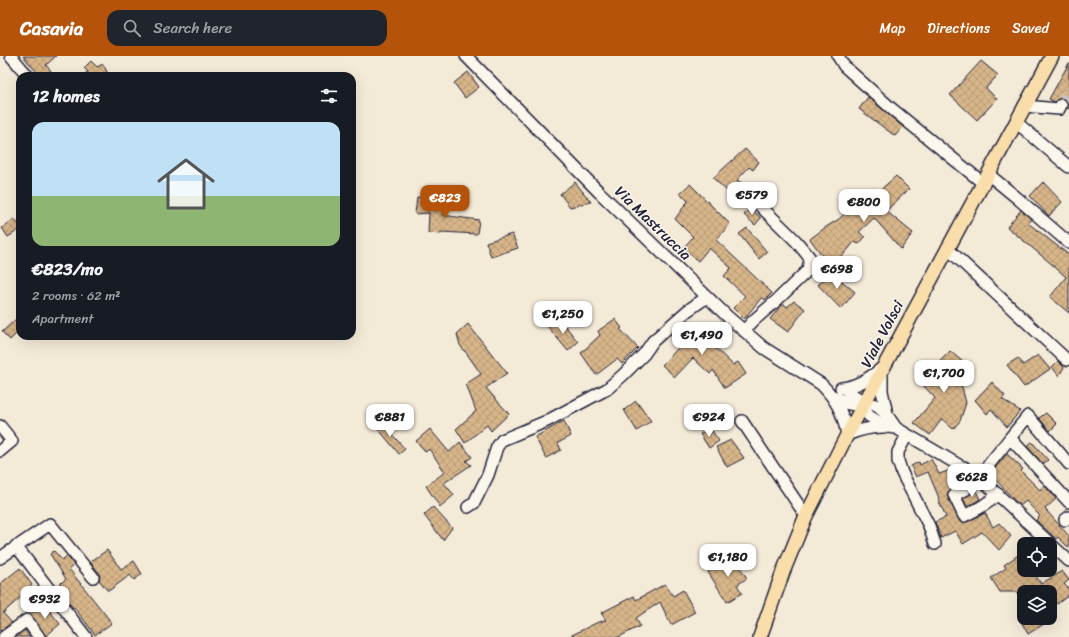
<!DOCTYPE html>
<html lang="en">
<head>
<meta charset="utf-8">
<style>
  :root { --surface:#171b24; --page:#20242c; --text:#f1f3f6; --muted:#9ea1a6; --line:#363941; --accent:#b45309 }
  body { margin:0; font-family:Sriracha,sans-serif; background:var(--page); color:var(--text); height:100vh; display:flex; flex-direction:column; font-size:15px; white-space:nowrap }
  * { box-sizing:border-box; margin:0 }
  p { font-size:13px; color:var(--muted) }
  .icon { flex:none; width:22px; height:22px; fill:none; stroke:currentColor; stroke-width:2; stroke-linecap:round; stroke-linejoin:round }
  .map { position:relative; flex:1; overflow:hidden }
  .details { position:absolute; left:16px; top:16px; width:340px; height:268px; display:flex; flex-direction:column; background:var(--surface); border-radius:12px; box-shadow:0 4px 16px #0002 }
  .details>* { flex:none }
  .tools { position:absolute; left:1017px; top:481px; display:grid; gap:8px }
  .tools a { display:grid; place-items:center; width:40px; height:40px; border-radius:8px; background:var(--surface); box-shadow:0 4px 16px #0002; font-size:20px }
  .price { position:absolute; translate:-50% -34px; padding:0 9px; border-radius:8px; background:#fff; color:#222; font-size:13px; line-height:26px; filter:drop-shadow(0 1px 2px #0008) }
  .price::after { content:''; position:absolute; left:50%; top:24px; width:12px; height:9px; margin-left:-6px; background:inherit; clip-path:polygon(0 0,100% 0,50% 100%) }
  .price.selected { background:var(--accent); color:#fff }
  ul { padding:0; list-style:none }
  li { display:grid; align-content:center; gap:8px; height:212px; padding:0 16px }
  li+li { border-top:1px solid var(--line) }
  li span { display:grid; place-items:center; height:124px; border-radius:12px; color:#555 }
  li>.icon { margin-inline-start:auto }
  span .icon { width:72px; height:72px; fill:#fffc; stroke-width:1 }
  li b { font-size:17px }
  h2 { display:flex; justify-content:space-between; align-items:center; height:48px; padding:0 16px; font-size:17px }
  header { display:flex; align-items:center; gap:24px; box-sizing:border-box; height:56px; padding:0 20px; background:var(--accent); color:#fff }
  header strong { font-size:19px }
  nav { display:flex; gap:22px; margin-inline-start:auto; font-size:14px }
  .search { width:280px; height:36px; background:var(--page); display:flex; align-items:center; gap:10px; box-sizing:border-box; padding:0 14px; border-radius:12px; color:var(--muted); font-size:15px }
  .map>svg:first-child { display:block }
  .building { fill:url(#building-cross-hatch); stroke:#22223b }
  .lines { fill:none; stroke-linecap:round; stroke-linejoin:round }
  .minor-tunnel { stroke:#cac2b9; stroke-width:11; stroke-dasharray:11 5.5; stroke-linecap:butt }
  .minor-casing { stroke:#22223b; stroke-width:14 }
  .major-casing { stroke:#22223b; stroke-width:16 }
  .minor { stroke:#fbf7ec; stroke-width:11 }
  .major { stroke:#f9deab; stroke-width:13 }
  .labels { text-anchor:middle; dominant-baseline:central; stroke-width:3; stroke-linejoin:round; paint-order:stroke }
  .street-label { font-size:15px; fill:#22223b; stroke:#fbf7ec }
</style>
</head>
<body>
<header>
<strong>Casavia</strong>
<div class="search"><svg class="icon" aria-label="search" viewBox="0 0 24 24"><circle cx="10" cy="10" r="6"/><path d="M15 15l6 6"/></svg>Search here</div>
<nav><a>Map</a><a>Directions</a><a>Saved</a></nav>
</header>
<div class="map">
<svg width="1069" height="581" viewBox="0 0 1069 581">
  <defs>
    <pattern id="building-cross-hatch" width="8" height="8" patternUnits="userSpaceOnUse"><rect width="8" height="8" fill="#d7b589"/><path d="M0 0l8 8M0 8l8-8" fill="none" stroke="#b89b77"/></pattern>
  </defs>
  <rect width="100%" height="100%" fill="#f4ead8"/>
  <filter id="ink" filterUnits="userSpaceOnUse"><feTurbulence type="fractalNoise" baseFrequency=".025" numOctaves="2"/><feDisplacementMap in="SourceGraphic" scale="8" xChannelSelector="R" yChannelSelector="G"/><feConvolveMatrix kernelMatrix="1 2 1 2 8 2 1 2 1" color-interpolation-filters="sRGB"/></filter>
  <g filter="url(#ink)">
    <path class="building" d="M23 0H56L46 9 55 20H40Z
      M91 5 97 11 103 8 109 20H81L88 16 84 12Z
      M981 5 998 19 986 32 997 43 977 64 950 39Z
      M1069 7V53L1067 52V46L1064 43H1058L1055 46 1049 43Z
      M468 16 479 31 465 42 454 27Z
      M868 41 903 71 895 80 859 53Z
      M745 93 759 106 753 114 749 111 737 124 743 128 737 134 731 130 727 135 713 122Z
      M896 120 909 133 886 155 913 177 901 193 874 162 859 176 865 181 859 188 854 186 846 196 830 210 810 183 826 171 839 163 873 132 878 136Z
      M575 126 591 146 570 151 560 138Z
      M1043 126 1062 146 1049 160 1030 140Z
      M690 128 730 168 716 184 772 237 765 244 762 241 744 263 733 252 745 240 724 220 731 212 709 192 698 205 683 192 693 181 675 163 688 145 680 137Z
      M417 141 428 142V146L443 147 442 159 479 164 477 178 441 176V178L428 177 429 157 415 158Z
      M750 152 761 162 755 169 744 159Z
      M1021 154 1031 163 1028 167 1069 199V257L1050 241 1066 221 1048 205 1007 171Z
      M14 163 20 170V173L8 181 2 172Z
      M747 172 767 196 759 203 739 178Z
      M512 178 518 192 491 201 486 186Z
      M831 216 855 236 841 253 818 229Z
      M794 245 805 253 788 276 770 263 782 249H785L787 251Z
      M16 263 20 268V274L10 284 2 276Z
      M560 263 578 286 568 295 548 271Z
      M615 263 622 272 620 273 638 292 622 308 617 303 596 319 581 297 600 279 598 275Z
      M690 264 705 278 703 280 710 286V287L733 309 738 306 746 318 725 332 713 314 710 318 693 302 675 321 662 309 681 289 677 286 679 283 676 280Z
      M468 268 507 317 486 332 509 358 491 375 487 369 465 387 456 373 476 355 466 328 481 318 465 295H464L460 289 457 278Z
      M950 295 971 313 956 326 962 331 966 347 960 365 953 373 942 363 930 379 914 367 935 342 920 326Z
      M1038 299 1050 313 1024 331 1007 309 1018 302 1023 309Z
      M1058 305 1064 311 1059 320 1052 311Z
      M992 326 1005 340 1002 343 1020 355 1007 371 991 353 987 358 975 344Z
      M636 345 651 365 637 375 624 354Z
      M1046 357 1057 368 1050 375 1039 362Z
      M380 365 405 393 399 398 375 369Z
      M564 365 571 380 558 387 561 394 546 402 535 381Z
      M710 372 719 385 709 392 700 378Z
      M430 373 449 396 460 386 472 401 466 405 471 409 444 427 454 439 440 451 426 430 445 416 429 393 426 396 416 385Z
      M731 384 744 402 727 411 716 391Z
      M1032 386 1048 404 1043 408 1027 390Z
      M1007 398 1023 413 1021 415 1040 434 1044 429 1056 443 1045 453 1069 480V492L1058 481 1056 483 1036 464 1040 460 1026 445 1020 450 996 424 994 426 989 419Z
      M931 403 939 418 951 414 957 430 949 435 947 439 960 466H967L985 457 993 471 999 467 1011 480 999 494 982 476 963 488 955 475 941 482 935 466 946 461 938 443 939 442 928 416 916 421 911 410 919 406 920 409Z
      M973 429 980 443 967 451 963 442 971 438 972 435 971 430Z
      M433 451 452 472 443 484 424 459Z
      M107 494 121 513 134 505 142 518 134 524 130 519 110 534H107L99 524 100 520 99 517 90 506Z
      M54 495 62 504 67 500 74 509 69 513 112 567 95 579 74 551 73 552 57 530 66 523 50 498Z
      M1024 495V514H1032L1041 528 1062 515 1069 524 1064 528 1069 533V539L1057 548 1050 540V536H1024V547L1017 536H1000L991 522 1006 512 1004 509Z
      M731 498 747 522 737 529 742 537 727 546 708 516Z
      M20 512 32 529 21 539 22 540 3 557 12 567 0 575V528Z
      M665 528 673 540 683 534 695 556 671 569 660 546 636 562 640 570 619 581H568L596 567 606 564 601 557 634 540 636 544Z
      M44 548 60 568 46 580 30 558Z
      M1019 562H1039L1044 568 1028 578Z
      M25 574 30 581H16L23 575Z"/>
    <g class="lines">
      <path class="minor-tunnel" d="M1061 49 1069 33"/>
      <defs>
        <path id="minor" d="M11 0 28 20
          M466 0 599 136 728 261 764 292 821 328C837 344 843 357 847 379 863 372 878 369 896 372
          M838 0 844 10 892 53 983 127
          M1024 50 1059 53 1061 49
          M1016 66 1069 111
          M988 118 1016 141 1069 187
          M947 192 1067 304
          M744 275 753 265 776 245 808 214 810 202 796 185 747 137
          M882 314V335L887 358
          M841 332C857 331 870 322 882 312
          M843 332 864 346 876 349 887 359 896 372 979 421 1069 505
          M833 340 849 348 862 350 869 360 885 370
          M742 365 806 460
          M0 370 12 385 0 395
          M907 379 898 396V405L902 417 929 470 935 488
          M1010 382 1028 360 1069 408
          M964 411 961 418 965 434 954 439 964 460C976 454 988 448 998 438
          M979 421 1010 382 1069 446
          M468 451 474 447 488 419 497 391 502 384 547 365 607 333 623 319 644 298 653 285 687 255 707 241
          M1065 464 1069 461
          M16 490 86 581
          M0 502 50 468 93 521
          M4 581 27 564 39 581"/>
        <path id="major" d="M760 581 783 516 805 462 847 379 1052 0"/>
      </defs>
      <use href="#minor" class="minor-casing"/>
      <use href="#major" class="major-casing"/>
      <use href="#minor" class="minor"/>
      <use href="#major" class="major"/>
    </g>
  </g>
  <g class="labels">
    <g class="street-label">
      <text transform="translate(653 167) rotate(44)">Via Mastruccia</text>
      <text transform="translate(882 278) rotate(-62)">Viale Volsci</text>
    </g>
  </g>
</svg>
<div class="tools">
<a><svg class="icon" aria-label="locate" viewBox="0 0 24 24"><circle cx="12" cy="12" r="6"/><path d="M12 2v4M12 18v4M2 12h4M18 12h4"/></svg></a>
<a><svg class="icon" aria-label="layers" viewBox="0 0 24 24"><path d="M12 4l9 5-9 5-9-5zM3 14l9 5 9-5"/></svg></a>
</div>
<b class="price" style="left:752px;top:160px">€579</b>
<b class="price selected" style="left:445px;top:163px">€823</b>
<b class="price" style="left:864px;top:167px">€800</b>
<b class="price" style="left:837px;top:234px">€698</b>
<b class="price" style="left:563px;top:279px">€1,250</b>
<b class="price" style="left:702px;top:300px">€1,490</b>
<b class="price" style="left:944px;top:338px">€1,700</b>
<b class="price" style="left:390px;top:382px">€881</b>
<b class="price" style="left:709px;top:382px">€924</b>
<b class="price" style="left:972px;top:442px">€628</b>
<b class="price" style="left:728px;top:522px">€1,180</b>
<b class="price" style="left:45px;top:564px">€932</b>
<section class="details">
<h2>12 homes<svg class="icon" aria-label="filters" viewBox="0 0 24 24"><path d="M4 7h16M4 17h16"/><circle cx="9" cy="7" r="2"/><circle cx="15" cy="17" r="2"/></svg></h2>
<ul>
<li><span style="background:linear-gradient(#bfe0f5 60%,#8fb573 0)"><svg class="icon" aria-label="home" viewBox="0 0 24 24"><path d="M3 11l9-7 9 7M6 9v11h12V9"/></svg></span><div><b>€823/mo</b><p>2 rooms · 62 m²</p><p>Apartment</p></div></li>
</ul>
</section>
</div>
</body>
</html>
